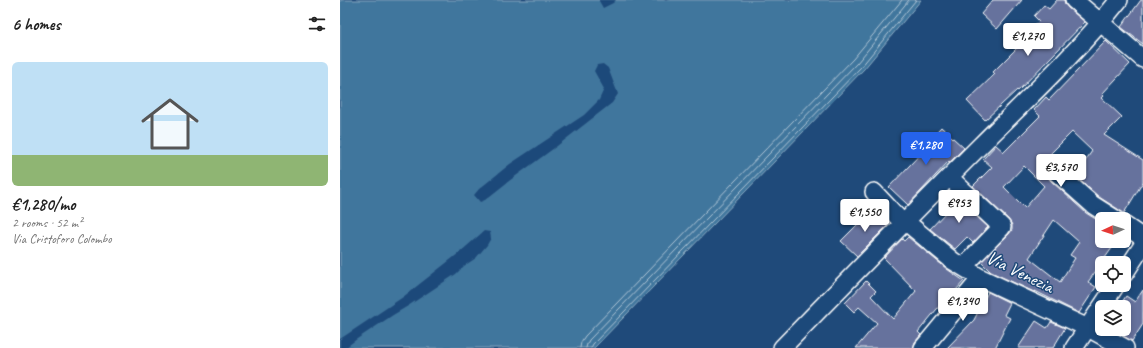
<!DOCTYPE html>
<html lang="en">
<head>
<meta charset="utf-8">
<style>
  :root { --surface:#fff; --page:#f2f2f2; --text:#222; --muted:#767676; --line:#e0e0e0; --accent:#2563eb }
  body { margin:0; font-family:Caveat,sans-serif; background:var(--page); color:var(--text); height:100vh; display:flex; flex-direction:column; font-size:15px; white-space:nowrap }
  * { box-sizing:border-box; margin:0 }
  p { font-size:13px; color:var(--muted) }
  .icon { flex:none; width:22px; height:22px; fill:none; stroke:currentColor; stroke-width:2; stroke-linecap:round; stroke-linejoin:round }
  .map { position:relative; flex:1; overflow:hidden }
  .drawer { display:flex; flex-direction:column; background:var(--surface); width:340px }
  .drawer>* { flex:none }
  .needle { width:26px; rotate:267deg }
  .fabs { position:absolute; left:755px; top:212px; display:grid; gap:8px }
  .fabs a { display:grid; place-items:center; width:36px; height:36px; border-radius:6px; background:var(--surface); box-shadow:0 2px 6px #0003; font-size:20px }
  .price { position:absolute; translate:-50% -34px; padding:0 9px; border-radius:4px; background:#fff; color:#222; font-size:13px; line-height:26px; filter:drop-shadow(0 1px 2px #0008) }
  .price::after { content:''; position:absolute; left:50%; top:24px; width:12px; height:9px; margin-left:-6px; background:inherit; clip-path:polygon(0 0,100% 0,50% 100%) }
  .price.selected { background:var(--accent); color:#fff }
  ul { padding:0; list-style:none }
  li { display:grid; align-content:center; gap:8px; height:212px; padding:0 12px }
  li+li { border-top:1px solid var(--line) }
  li span { display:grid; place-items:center; height:124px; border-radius:6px; color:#555 }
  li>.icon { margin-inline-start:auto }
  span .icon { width:72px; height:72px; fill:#fffc; stroke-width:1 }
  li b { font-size:17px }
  h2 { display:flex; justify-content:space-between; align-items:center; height:48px; padding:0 12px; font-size:17px }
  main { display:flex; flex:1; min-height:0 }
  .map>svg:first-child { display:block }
  .water { fill:#41769d; stroke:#8dadc4 }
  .pier { fill:#1f4a7a }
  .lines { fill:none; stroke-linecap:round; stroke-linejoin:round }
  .shore { stroke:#b3c8d8; stroke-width:1 }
  .building { fill:#66729d; stroke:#fff; fill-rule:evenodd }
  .minor-casing { stroke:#fff; stroke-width:20 }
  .minor { stroke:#1f4a7a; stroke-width:17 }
  .labels { text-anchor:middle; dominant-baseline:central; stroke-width:3; stroke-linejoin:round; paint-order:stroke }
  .street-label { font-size:19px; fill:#fff; stroke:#1f4a7a }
</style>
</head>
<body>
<main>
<section class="drawer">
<h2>6 homes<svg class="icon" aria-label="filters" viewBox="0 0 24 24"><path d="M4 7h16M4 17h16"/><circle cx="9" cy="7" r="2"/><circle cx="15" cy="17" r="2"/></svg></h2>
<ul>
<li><span style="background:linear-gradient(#bfe0f5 75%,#8fb573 0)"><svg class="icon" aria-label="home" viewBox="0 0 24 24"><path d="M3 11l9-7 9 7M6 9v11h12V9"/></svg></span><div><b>€1,280/mo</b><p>2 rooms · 52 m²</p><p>Via Cristoforo Colombo</p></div></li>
</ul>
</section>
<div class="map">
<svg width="803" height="348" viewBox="0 0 803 348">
  <rect width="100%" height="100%" fill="#1f4a7a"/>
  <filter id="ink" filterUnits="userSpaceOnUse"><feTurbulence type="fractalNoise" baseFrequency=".025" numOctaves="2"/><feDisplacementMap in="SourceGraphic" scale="8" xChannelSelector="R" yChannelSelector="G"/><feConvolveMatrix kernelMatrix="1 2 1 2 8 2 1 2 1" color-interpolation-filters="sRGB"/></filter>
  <g filter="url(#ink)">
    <path class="water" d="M0 0H581L524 69 254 348H0Z"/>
    <path class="pier" d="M259 0H276L273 3 263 8 259 1Z
      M263 64 268 68 278 94 272 103 217 146 169 181 145 200 140 202 134 195 139 189 170 164 244 115 259 100 264 89 254 71 257 65Z
      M144 231 150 232 151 238 147 245 136 258 124 266 116 274 68 306 53 315 17 339 5 348H0V339L63 297 119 253Z"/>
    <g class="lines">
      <path class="shore" d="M240 348 241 342 245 336 513 59 562 0
        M246 348 247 344 249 340 517 63 569 0
        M251 348 253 344 521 67 576 0"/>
    </g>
    <path class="building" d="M653 0H682L657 29 641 14Z
      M717 0H724L725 4 728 8 745 22 678 91 677 90 645 120 627 101 655 74 653 72 680 45 677 42 699 21 694 16 704 5 709 9Z
      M801 0H803V44L781 27Z
      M766 41 790 64 762 94 764 96 762 98 782 117 764 135 803 160V182L784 213 759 197 735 176 752 151 732 132 699 165 707 172 708 176 710 180 746 213 762 223V241H777L748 282 756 287 739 313 695 291 694 292 651 272 641 262 669 234 672 230V225L669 220 633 186 652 167 643 159 656 145 664 152 700 116 694 110 706 97 709 100ZM684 166 704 186 685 208 664 187ZM714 220 739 242 730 255 735 258 720 282 689 258Z
      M601 127 624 148 610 162 609 161 568 205 549 187 590 144 588 141Z
      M615 196 648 227 633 243 627 237 615 249 590 229 607 211 604 208Z
      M533 209 548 225 517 256 501 241Z
      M568 237 607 269 624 281 608 299 606 298 578 332 581 335 575 342 573 348H516L537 323 519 307 514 312 505 303 526 281 536 291 531 296 553 319 576 291 544 258 562 239 564 241Z
      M803 290V324L792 341 771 329H784V307H779L786 296 795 302Z
      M648 292 670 303 664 315 670 318 655 348H607L634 320Z
      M696 321 707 328 711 322 725 328 713 348H678Z"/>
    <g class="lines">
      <defs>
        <path id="minor" d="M734 0 803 59
          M717 173 753 205 775 219
          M609 177 662 227 623 267
          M534 192 563 223
          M565 221 613 261 641 278 748 328 785 348
          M784 225 803 238
          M784 274 803 245
          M442 348C508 280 574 212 641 145 688 98 738 52 779 0
          M583 348 641 278
          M734 348 776 285"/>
      </defs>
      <use href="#minor" class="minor-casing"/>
      <use href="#minor" class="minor"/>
    </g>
  </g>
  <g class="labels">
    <g class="street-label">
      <text transform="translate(680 272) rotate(26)">Via Venezia</text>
    </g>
  </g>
</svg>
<div class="fabs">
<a><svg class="needle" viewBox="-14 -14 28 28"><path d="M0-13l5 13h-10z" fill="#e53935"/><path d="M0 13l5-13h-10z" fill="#767676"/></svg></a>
<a><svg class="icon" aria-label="locate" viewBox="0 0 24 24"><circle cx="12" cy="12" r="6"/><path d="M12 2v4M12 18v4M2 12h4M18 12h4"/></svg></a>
<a><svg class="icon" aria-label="layers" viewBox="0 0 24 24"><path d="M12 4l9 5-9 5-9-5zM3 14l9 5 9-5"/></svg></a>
</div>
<b class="price" style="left:688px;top:57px">€1,270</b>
<b class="price selected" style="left:586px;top:166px">€1,280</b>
<b class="price" style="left:721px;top:188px">€3,570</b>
<b class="price" style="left:619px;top:224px">€953</b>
<b class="price" style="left:525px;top:233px">€1,550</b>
<b class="price" style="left:623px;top:322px">€1,340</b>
</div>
</main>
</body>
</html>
